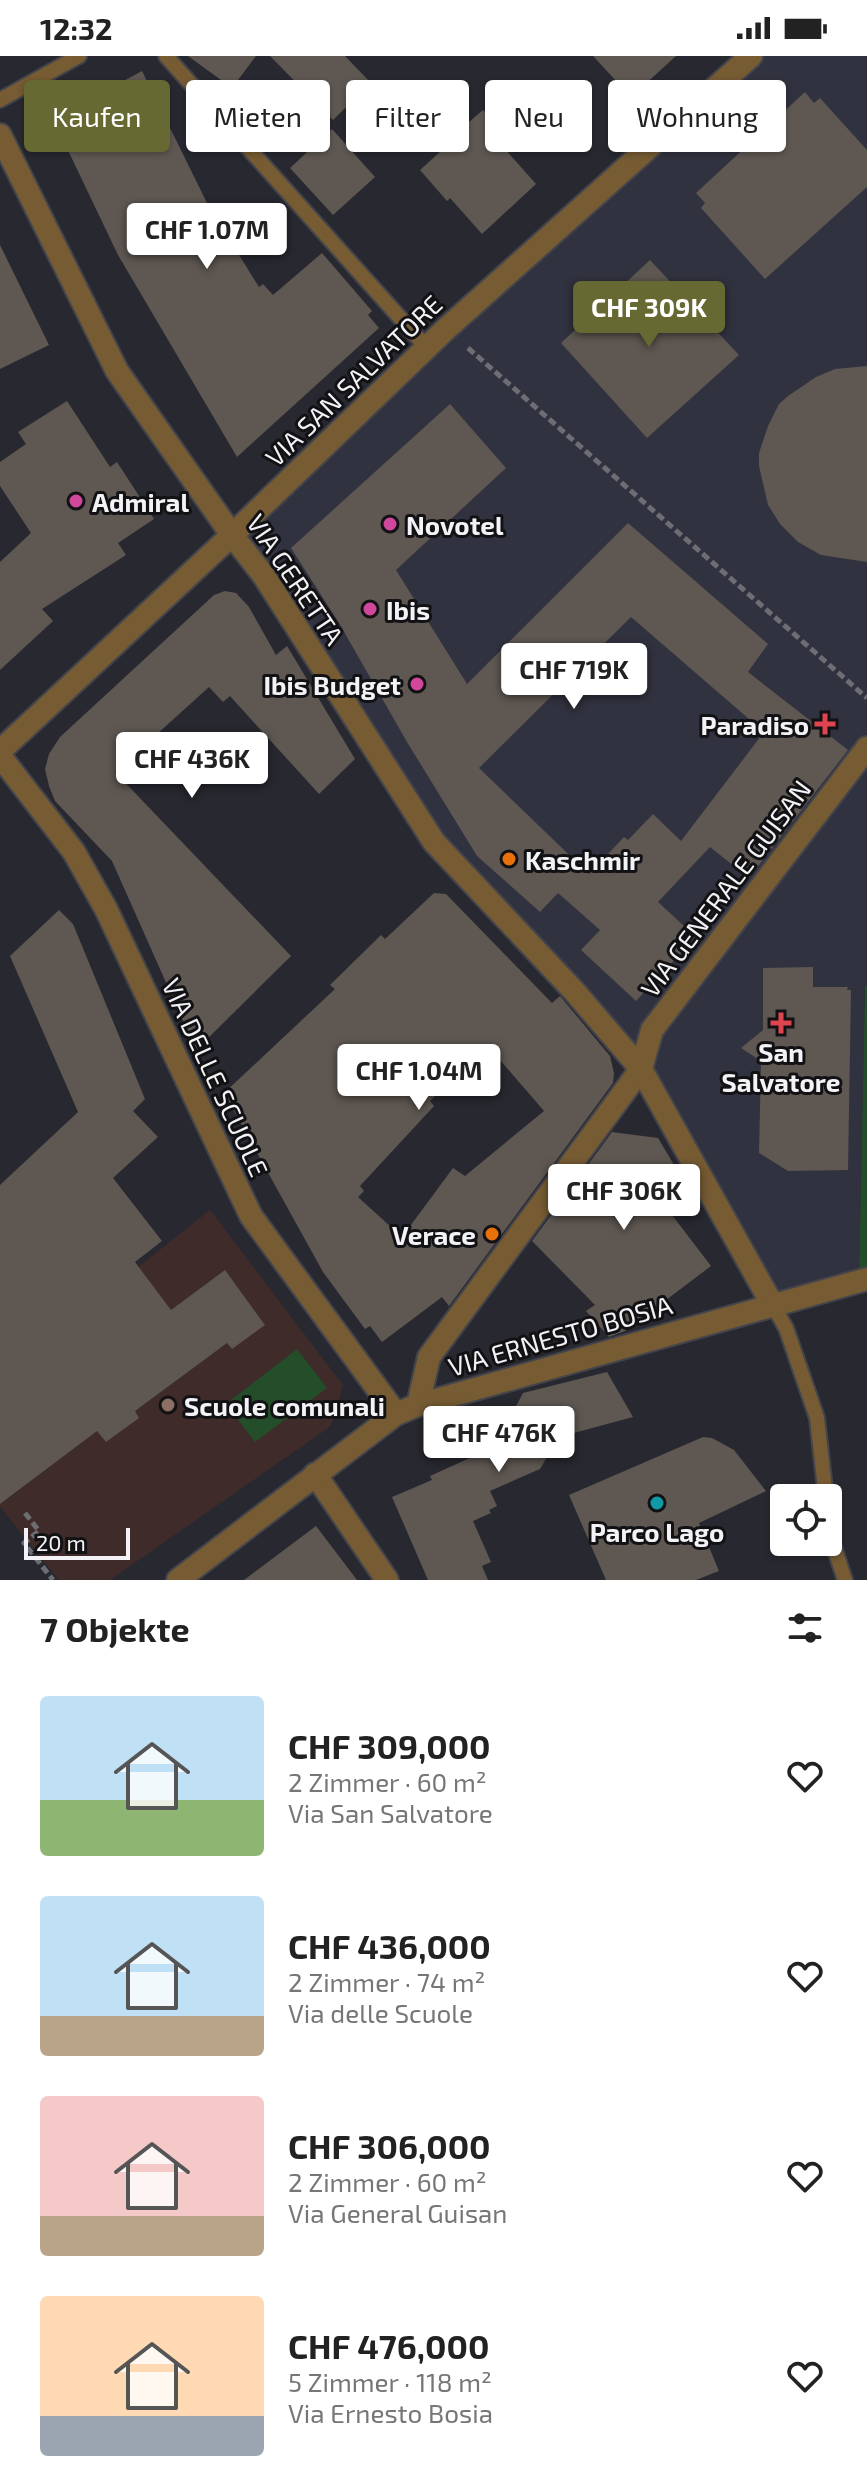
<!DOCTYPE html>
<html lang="de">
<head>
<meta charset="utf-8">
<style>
  :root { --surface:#fff; --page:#f6f6f6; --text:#222; --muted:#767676; --accent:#666932 }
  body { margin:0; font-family:"Exo 2",sans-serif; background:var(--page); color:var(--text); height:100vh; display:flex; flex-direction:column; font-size:30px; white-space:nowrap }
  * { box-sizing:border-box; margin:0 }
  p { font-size:26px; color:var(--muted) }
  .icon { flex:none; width:44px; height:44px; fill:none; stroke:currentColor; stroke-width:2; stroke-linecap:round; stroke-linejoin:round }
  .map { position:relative; height:1524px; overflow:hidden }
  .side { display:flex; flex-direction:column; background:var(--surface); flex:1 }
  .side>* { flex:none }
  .top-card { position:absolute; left:24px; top:24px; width:820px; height:72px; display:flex; gap:16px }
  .controls { position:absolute; left:770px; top:1428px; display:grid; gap:16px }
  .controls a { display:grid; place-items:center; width:72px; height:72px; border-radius:8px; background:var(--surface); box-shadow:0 2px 6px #0004; font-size:40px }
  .scale { position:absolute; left:24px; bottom:20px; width:106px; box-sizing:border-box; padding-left:8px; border:4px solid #f2f2f7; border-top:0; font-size:22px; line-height:28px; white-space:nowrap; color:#f2f2f7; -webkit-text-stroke:6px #121215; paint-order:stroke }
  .price { position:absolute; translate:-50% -68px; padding:0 18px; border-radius:8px; background:#fff; color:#222; font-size:26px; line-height:52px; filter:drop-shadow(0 2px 4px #0008) }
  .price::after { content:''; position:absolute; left:50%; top:48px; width:24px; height:18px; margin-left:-12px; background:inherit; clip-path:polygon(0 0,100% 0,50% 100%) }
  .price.current { background:var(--accent); color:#fff }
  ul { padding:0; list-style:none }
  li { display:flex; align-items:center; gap:24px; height:200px; padding:0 40px }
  li span { display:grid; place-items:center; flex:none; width:224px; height:160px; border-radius:8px; color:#555 }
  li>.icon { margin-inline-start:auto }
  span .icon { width:96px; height:96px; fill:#fffc; stroke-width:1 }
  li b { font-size:34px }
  h2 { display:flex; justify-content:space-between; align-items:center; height:96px; padding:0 40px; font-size:34px }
  .chip { padding:0 28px; border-radius:8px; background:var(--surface); box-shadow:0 2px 6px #0004; font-size:28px; line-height:72px }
  .chip.current { background:var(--accent); color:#fff }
  .status { display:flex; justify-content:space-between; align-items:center; height:56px; padding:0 40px; background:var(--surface); direction:ltr }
  .status svg { height:22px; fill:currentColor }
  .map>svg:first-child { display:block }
  .built { fill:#31323f }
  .education { fill:#3f2b29 }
  .green { fill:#244e29 }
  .building { fill:#5e5752; fill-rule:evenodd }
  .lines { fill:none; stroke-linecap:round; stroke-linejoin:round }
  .service-casing { stroke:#44454c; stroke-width:18 }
  .pedestrian-casing { stroke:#44454c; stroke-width:26 }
  .minor-casing { stroke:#44454c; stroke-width:26 }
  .tertiary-casing { stroke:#44454c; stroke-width:26 }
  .path { stroke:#6d6d74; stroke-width:5; stroke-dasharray:8 4; stroke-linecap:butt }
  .service { stroke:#765b33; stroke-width:14 }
  .pedestrian { stroke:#765b33; stroke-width:22 }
  .minor { stroke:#765b33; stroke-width:22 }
  .tertiary { stroke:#765b33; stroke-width:22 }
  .hotel-dot { fill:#d1479c; stroke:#121215; stroke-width:3 }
  .health-dot { fill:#e0444e; stroke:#121215; stroke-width:3 }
  .food-dot { fill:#e8710a; stroke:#121215; stroke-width:3 }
  .education-dot { fill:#8d6e63; stroke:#121215; stroke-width:3 }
  .culture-dot { fill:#0f9aa8; stroke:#121215; stroke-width:3 }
  .labels { text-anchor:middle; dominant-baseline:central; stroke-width:6; stroke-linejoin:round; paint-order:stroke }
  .street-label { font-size:26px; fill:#f2f2f7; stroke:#121215 }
  .poi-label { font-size:26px; font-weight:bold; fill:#f2f2f7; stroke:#121215; text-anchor:start }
</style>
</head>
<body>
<div class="status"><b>12:32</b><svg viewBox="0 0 49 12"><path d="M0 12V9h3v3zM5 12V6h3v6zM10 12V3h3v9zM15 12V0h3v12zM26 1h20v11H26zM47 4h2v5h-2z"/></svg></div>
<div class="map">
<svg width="867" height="1524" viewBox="0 0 867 1524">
  <rect width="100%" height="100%" fill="#282930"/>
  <path class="built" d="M751 0H867V930H865L859 1224 772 1248 641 1013 434 786 232 479Z"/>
  <path class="education" d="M210 1154 343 1329 331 1370 110 1524H59L0 1451V1321Z"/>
  <path class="green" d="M865 930H867V1221L859 1224Z
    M297 1293 327 1332 255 1386 226 1348Z"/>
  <path class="building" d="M188 0H256L232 32Z
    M270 0H345L371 27 333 64Z
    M593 0H676L631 41Z
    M142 15 208 149 259 231 263 228 273 239 322 197 372 255 368 259 379 272 237 401 118 199 53 63Z
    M805 36 814 47 820 42 867 94V131L765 223 701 152 705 147 696 137Z
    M483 54 512 85 505 93 536 128 482 178 450 142 447 145 420 114 464 74 462 72Z
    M332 73 375 121 333 159 290 112Z
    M0 189 49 289 0 313Z
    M650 204 739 299 647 382 561 287Z
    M867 310V506L821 499 798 486 780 468 768 449 759 410V397L768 370 779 348 788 340 816 321 835 313Z
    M67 345 110 411 117 406 154 463 118 487 126 499 42 553 53 565 0 614V506L31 477 0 430V406L26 388 18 376Z
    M450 348 506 412 396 514 467 628 628 467 768 588 748 616 848 694 749 822 710 791 658 846 696 881 636 945 581 894 600 874 558 837 540 856 477 800 407 686 339 567 291 492ZM631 561 764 676 681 785 653 758 628 784 624 781 589 818 479 712Z
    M225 535 236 537 249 551 276 599 287 590 355 703 319 738 230 640 223 646 209 631 115 716 291 900 196 994 112 805 55 745 49 730 45 713 49 698 60 681 214 539Z
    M434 837 446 838 552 947 560 940 610 1000 614 1017 613 1027 449 1250 442 1241 382 1286 370 1270 365 1273 323 1216 224 1037 335 933 330 929 381 879 385 883ZM487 989 544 1055 465 1120 453 1112 402 1181 358 1141 364 1135 360 1130 434 1050 430 1045Z
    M59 854 73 868 145 1043 133 1055 158 1081 113 1122 162 1185 135 1206 171 1254 225 1214 265 1269 232 1293 227 1287 135 1355 139 1362 106 1386 97 1375 0 1448V1129L78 1056 10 900Z
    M813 911V931H848L847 934H851L848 1114 788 1115 759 1097 761 1005 741 992 763 974V912Z
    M612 1076 658 1082 695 1144 672 1159 711 1210 625 1275 609 1281 586 1255 595 1249 532 1185Z
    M607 1316 633 1361 559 1381 540 1413 490 1435 497 1450 489 1454 491 1457 473 1465 491 1506 482 1510 488 1524H428L392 1441 432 1424 430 1420 494 1391 523 1337Z
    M703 1381 712 1382 734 1394 766 1435 699 1467 719 1515 696 1524H606L569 1439Z
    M316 1470 357 1524H244Z"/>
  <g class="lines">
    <defs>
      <path id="service" d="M166 0 427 292
        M0 44 79 0
        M772 1248 786 1272 817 1362 826 1442
        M828 1457 830 1479 845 1524"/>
      <path id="pedestrian" d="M418 1349 429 1301 641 1013"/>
      <path id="minor" d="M0 79 117 315 232 479 264 520 434 786 574 935 641 1013 772 1248
        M0 695 232 479 446 273 751 0
        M0 700 74 796 106 853 251 1160 396 1358
        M641 1013 652 974 867 692
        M315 1418 387 1524"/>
      <path id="tertiary" d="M178 1524 396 1358 418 1349 867 1223"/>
    </defs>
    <use href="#service" class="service-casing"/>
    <use href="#pedestrian" class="pedestrian-casing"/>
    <use href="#minor" class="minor-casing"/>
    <use href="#tertiary" class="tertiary-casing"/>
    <path class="path" d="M468 292 867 642
      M25 1457 39 1475 24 1487 53 1524"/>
    <use href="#service" class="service"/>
    <use href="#pedestrian" class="pedestrian"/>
    <use href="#minor" class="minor"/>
    <use href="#tertiary" class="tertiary"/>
  </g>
  <g class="hotel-dot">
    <circle cx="76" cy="445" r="8"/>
    <circle cx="390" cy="468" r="8"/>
    <circle cx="370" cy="553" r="8"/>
    <circle cx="417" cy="628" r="8"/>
  </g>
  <g class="health-dot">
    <path d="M821 656h8v8h8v8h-8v8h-8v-8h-8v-8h8z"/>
    <path d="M777 955h8v8h8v8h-8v8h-8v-8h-8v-8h8z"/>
  </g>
  <g class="food-dot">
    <circle cx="509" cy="803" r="8"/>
    <circle cx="492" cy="1178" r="8"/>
  </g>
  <circle class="education-dot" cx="168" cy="1349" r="8"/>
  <circle class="culture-dot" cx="657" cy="1447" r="8"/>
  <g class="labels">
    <g class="street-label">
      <text transform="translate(353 324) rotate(-44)">VIA SAN SALVATORE</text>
      <text transform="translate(296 523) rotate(56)">VIA GERETTA</text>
      <text transform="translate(725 832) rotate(-53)">VIA GENERALE GUISAN</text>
      <text transform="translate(216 1021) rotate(65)">VIA DELLE SCUOLE</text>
      <text transform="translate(560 1279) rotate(-16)">VIA ERNESTO BOSIA</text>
    </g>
    <g class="poi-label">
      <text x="92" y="445">Admiral</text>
      <text x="406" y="468">Novotel</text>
      <text x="386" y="553">Ibis</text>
      <text x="401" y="628" text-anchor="end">Ibis Budget</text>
      <text x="809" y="668" text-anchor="end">Paradiso</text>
      <text x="525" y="803">Kaschmir</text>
      <text x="781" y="995" text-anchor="middle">San<tspan x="781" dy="30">Salvatore</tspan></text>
      <text x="476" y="1178" text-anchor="end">Verace</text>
      <text x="184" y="1349">Scuole comunali</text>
      <text x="657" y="1475" text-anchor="middle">Parco Lago</text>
    </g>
  </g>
</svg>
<div class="controls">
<a><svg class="icon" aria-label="locate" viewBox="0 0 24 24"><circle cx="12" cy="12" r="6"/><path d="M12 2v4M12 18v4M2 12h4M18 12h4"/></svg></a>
</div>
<div class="scale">20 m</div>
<b class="price" style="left:207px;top:215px">CHF 1.07M</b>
<b class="price current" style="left:649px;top:293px">CHF 309K</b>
<b class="price" style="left:574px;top:655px">CHF 719K</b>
<b class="price" style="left:192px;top:744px">CHF 436K</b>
<b class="price" style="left:419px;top:1056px">CHF 1.04M</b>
<b class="price" style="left:624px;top:1176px">CHF 306K</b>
<b class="price" style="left:499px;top:1418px">CHF 476K</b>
<div class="top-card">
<a class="chip current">Kaufen</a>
<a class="chip">Mieten</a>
<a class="chip">Filter</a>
<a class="chip">Neu</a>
<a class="chip">Wohnung</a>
</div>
</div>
<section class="side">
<h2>7 Objekte<svg class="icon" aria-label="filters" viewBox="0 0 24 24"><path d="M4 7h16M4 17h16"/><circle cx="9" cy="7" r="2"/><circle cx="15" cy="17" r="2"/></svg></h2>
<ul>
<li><span style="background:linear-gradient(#bfe0f5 65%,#8fb573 0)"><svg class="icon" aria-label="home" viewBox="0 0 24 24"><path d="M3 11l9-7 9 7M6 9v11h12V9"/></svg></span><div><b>CHF 309,000</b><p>2 Zimmer · 60 m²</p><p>Via San Salvatore</p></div><svg class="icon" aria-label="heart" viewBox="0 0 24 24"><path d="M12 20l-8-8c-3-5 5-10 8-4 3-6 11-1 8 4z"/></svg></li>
<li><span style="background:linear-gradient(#bfe0f5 75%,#b9a48a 0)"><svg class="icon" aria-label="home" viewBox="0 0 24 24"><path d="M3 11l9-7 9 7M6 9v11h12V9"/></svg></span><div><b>CHF 436,000</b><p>2 Zimmer · 74 m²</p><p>Via delle Scuole</p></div><svg class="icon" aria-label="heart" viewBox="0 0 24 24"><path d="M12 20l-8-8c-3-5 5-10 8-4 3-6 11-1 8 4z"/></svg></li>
<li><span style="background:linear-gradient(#f6c9c9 75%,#b9a48a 0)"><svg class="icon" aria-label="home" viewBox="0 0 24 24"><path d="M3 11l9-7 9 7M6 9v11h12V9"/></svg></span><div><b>CHF 306,000</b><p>2 Zimmer · 60 m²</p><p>Via General Guisan</p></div><svg class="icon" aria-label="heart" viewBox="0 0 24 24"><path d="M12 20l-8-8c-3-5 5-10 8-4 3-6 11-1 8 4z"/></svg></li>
<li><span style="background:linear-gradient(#ffd9b3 75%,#9aa5b1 0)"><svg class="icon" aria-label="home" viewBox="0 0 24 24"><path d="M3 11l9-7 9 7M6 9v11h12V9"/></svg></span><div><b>CHF 476,000</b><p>5 Zimmer · 118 m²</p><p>Via Ernesto Bosia</p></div><svg class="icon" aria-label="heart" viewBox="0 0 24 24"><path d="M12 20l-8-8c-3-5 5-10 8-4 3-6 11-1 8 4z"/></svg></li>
</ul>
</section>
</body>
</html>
